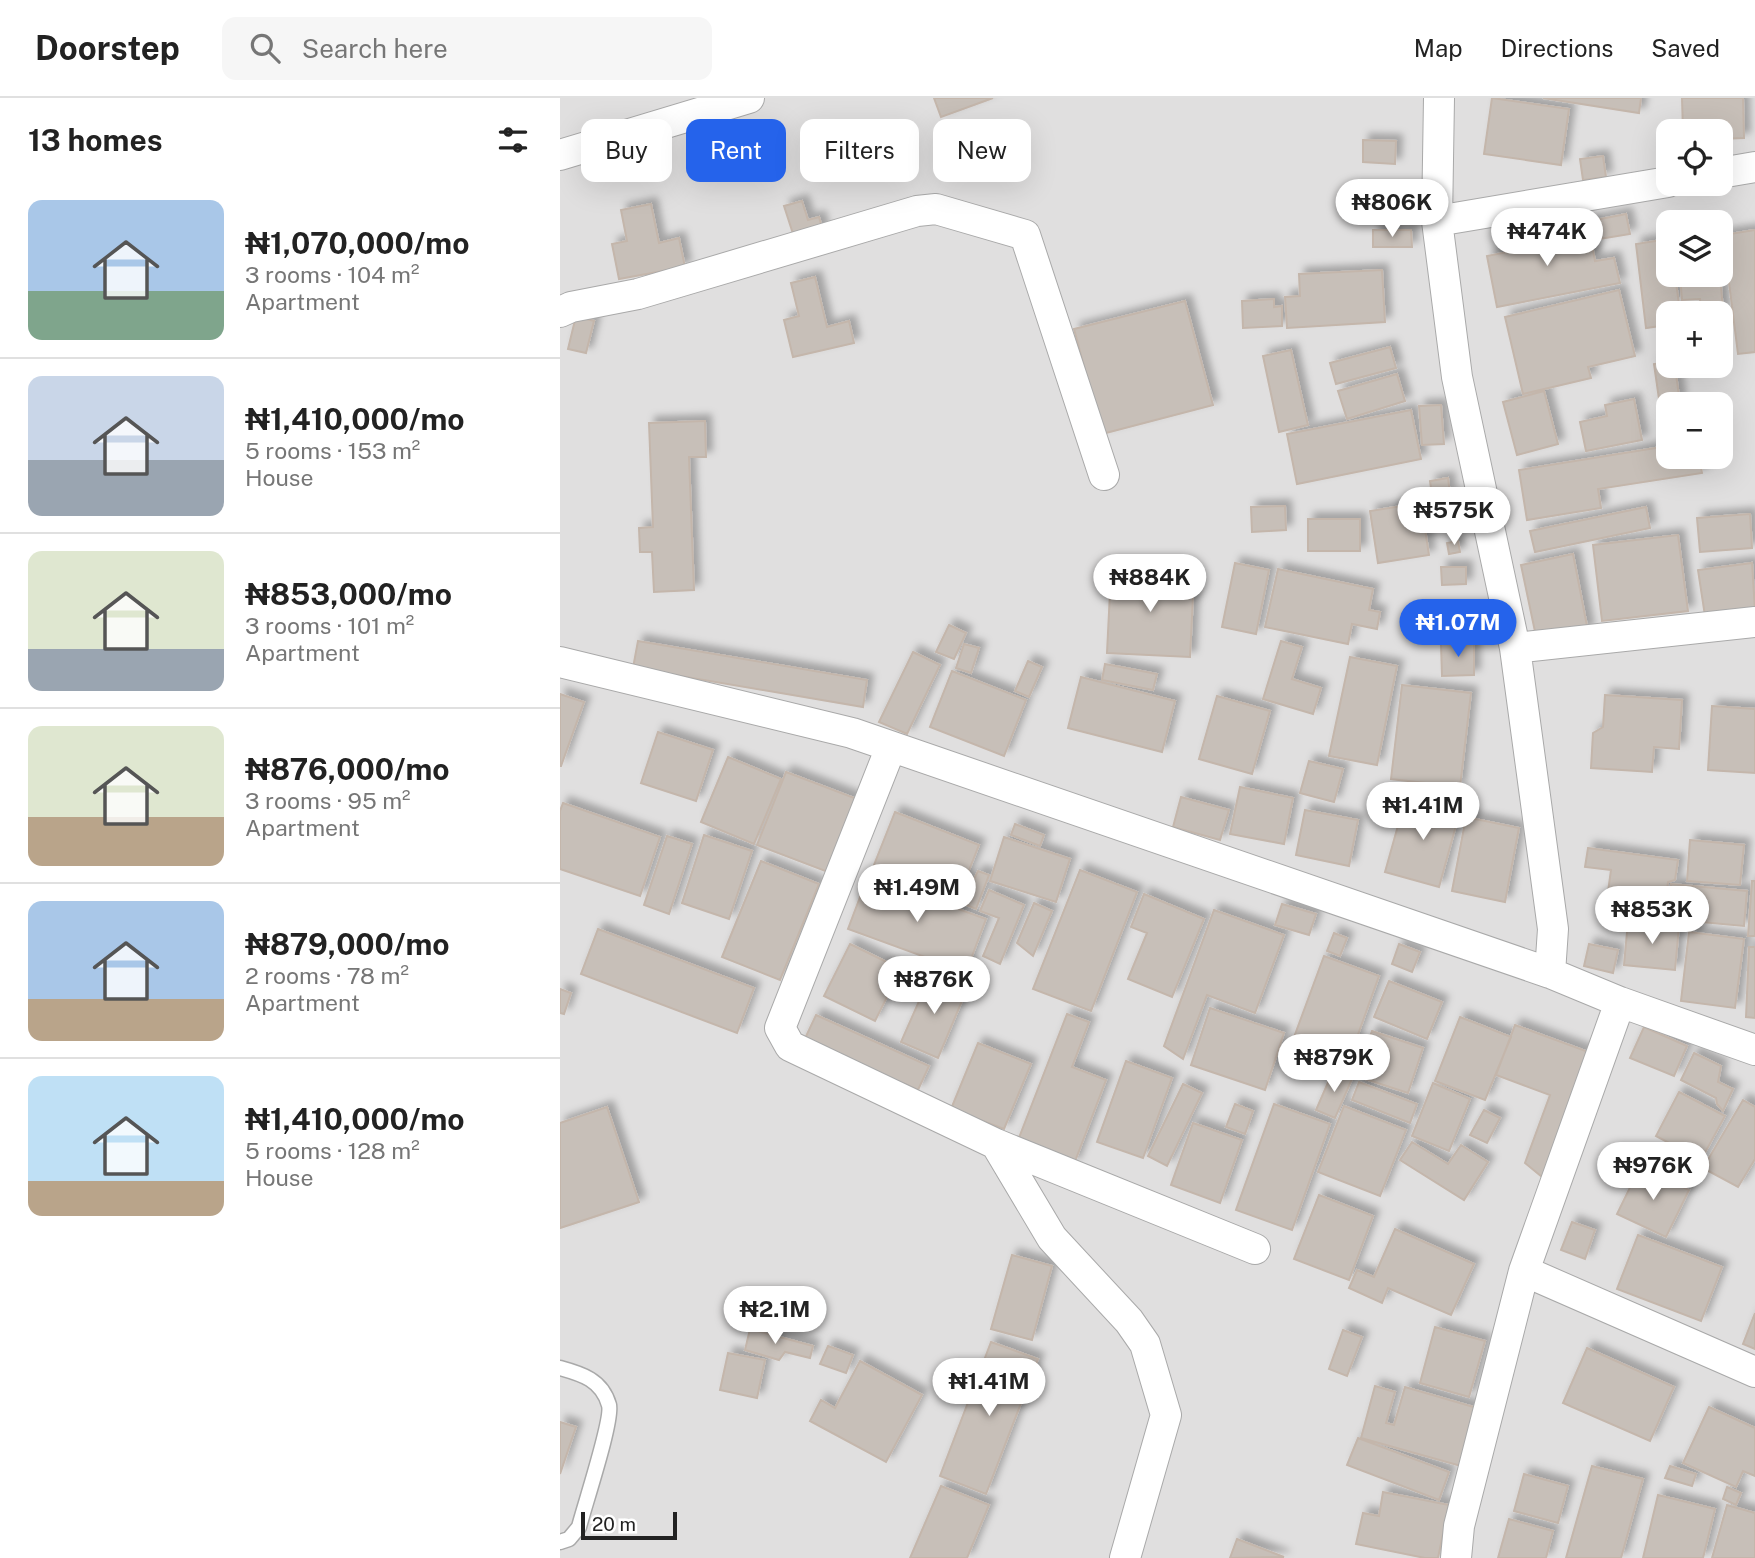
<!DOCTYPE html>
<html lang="en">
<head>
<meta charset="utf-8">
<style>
  :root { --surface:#fff; --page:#f6f6f6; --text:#222; --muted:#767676; --line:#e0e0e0; --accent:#2563eb }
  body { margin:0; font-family:"Public Sans",sans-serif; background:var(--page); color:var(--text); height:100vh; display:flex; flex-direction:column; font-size:26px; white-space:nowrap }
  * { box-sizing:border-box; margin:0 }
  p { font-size:23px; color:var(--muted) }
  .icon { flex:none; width:38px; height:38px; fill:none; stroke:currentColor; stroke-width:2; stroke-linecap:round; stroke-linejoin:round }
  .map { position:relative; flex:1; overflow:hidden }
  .side { display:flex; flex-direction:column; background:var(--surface); width:560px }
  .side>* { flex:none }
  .top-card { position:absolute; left:21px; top:21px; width:665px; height:63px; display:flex; gap:14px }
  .buttons { position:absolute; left:1096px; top:21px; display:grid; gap:14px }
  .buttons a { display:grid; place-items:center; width:77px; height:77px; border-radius:14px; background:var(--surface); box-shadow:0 7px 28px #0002; font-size:35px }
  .scale { position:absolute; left:21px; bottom:18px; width:96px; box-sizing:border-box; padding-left:7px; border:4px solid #222; border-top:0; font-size:19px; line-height:24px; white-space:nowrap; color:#222; -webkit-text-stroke:5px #fff; paint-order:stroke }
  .price { position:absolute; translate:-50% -60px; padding:0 16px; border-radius:24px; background:#fff; color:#222; font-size:23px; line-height:46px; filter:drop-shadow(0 2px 4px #0008) }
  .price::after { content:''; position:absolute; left:50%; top:42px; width:21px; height:16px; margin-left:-10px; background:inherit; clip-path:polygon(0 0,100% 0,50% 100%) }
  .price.active { background:var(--accent); color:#fff }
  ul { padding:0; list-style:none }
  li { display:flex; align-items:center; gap:21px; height:175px; padding:0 28px }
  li+li { border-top:2px solid var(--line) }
  li span { display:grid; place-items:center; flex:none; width:196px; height:140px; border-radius:14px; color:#555 }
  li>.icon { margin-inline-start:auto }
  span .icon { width:84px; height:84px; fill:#fffc; stroke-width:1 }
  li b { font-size:30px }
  h2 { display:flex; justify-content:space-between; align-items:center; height:84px; padding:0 28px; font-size:30px }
  .tag { padding:0 24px; border-radius:14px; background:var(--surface); box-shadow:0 7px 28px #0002; font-size:24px; line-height:63px }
  .tag.active { background:var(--accent); color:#fff }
  header { display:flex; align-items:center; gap:42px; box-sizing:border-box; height:98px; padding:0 35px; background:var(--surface); border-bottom:2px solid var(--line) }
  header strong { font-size:33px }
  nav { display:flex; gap:38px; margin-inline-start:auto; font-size:24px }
  .search { width:490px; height:63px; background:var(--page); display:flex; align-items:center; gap:18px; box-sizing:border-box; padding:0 24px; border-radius:14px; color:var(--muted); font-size:26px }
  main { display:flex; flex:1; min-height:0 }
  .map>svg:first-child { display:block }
  .residential { fill:#e0dfdf; fill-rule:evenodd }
  .building { fill:#c7bfb8; stroke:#c4b6ab; stroke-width:2; filter:url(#shadow) }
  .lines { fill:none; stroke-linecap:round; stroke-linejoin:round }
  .lane-casing { stroke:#a9a9a9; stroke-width:17 }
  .street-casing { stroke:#a9a9a9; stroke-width:32 }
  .lane { stroke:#fff; stroke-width:14 }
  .street { stroke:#fff; stroke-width:30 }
</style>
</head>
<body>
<header>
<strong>Doorstep</strong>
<div class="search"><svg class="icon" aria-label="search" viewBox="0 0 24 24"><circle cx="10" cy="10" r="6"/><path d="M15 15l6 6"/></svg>Search here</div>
<nav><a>Map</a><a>Directions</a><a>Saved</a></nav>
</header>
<main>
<section class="side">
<h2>13 homes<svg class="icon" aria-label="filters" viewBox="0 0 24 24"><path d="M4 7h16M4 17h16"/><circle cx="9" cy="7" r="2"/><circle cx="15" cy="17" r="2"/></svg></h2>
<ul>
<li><span style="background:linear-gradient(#a9c7e8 65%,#7fa58c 0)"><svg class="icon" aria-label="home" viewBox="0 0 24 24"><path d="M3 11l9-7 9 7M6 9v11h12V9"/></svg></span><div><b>₦1,070,000/mo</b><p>3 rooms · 104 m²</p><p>Apartment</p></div></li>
<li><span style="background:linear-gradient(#c9d6e8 60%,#9aa5b1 0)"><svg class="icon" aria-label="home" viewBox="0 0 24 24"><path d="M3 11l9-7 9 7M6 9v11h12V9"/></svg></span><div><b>₦1,410,000/mo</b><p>5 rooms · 153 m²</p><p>House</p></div></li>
<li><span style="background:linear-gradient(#dfe7d0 70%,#9aa5b1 0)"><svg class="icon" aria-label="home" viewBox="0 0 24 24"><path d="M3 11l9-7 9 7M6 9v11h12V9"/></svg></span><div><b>₦853,000/mo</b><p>3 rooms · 101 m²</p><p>Apartment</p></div></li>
<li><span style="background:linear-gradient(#dfe7d0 65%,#b9a48a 0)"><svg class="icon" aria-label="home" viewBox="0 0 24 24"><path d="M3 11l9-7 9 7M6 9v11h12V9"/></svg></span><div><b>₦876,000/mo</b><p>3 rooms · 95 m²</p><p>Apartment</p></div></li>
<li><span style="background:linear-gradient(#a9c7e8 70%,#b9a48a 0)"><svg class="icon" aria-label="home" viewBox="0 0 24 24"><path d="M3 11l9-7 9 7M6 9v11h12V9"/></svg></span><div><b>₦879,000/mo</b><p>2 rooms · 78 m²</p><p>Apartment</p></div></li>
<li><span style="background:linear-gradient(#bfe0f5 75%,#b9a48a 0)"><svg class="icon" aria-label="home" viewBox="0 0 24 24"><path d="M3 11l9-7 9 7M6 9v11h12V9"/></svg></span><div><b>₦1,410,000/mo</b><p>5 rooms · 128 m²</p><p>House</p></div></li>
</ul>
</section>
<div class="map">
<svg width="1195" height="1460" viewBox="0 0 1195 1460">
  <defs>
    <filter id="shadow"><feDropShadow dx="6" dy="-6" stdDeviation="3.5" flood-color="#0004"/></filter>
  </defs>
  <rect width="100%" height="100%" fill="#f2efe9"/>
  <path class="residential" d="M0 0H1195V1460H0ZM1108 33H1160V86H1108ZM1108 124H1160V177H1108ZM1108 215H1160V268H1108ZM1108 306H1160V359H1108Z"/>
  <path class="building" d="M374 0H433L381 19Z
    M932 0 1009 11 1001 67 924 56Z
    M983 0H1081L1079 15Z
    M1122 0H1183L1184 40 1160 41V33H1123Z
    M803 42 836 43 835 66 803 64Z
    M1043 58 1046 79 1023 82 1020 61Z
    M242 103 248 122 259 119 264 136 236 145 224 108Z
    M91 106 99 145 119 140 125 169 59 181 52 146 67 143 61 112Z
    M1066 116 1070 136 1033 142 1030 123Z
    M985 129 988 145 1030 136 1035 163 1054 160 1060 185 937 209 927 158 953 153 950 135Z
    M813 132H851L852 149H813Z
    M1195 132V254L1178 256 1163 137Z
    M1108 141V177H1115L1119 206 1106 208 1108 227 1086 230 1076 146Z
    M822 172 825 224 727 230 725 199 740 198 739 176Z
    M1120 177H1160L1164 223 1160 224V215H1141L1140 201 1122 202Z
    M255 179 267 229 289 223 294 245 233 259 224 222 239 218 231 185Z
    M1059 192 1075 258 1028 269 1031 280 963 296 945 219Z
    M714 201V209L722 208V228L683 230 682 203Z
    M625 203 653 307 542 336 514 231Z
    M16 218 34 223 26 255 8 251Z
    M830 249 836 270 776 286 770 265Z
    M731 252 748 327 719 334 703 258Z
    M1108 264V268H1115L1120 306H1108V343H1105L1094 266Z
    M837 276 845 303 787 321 778 293Z
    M984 293 998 346 957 357 943 304Z
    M1074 301 1082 342 1026 353 1020 324 1047 318 1045 307Z
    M881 307 884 346 862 347 859 308Z
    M851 312 861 361 737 386 727 336Z
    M145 323 146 359H129L134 492 94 494 92 454H80L79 430 93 429 89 325Z
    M1108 348V359H1139L1142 375 1038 391 1041 410 967 422 959 372Z
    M888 380 890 395 872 397 870 383Z
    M861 405 869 457 818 465 810 413Z
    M725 408 726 432 692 434 691 409Z
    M1086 409 1090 430 975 454 970 433Z
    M1190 416 1192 450 1140 454 1137 420Z
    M748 421H800V453H748Z
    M1118 437 1128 513 1042 523 1033 447Z
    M898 443 900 454 889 456 887 445Z
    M1013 456 1028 533 977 543 961 467Z
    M675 465 709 472 696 536 662 529Z
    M1192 465 1195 512 1145 518 1138 472Z
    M881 469H906V486L882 487Z
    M718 471 813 491 809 512 820 514 817 531 792 526 788 546 705 529Z
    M551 474 634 478 630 559 547 555Z
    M389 527 406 535 394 561 376 554Z
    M78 543 307 582 303 609 73 570Z
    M721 543 742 549 732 581 761 590 753 616 703 601Z
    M914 545V577L882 578 881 546Z
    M404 546 419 550 411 575 396 570Z
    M353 554 380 567 347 636 319 624Z
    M790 559 837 568 817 667 769 658Z
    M468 563 482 569 469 599 455 593Z
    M545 566 597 576 593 592 542 582Z
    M392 573 466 602 444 658 370 629Z
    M521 579 615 603 602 654 508 630Z
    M842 587 911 595 900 689 831 681Z
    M0 596 24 604 1 668H0Z
    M1045 597 1122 602 1119 651 1094 649 1092 674 1031 670 1033 635 1043 629Z
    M657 598 710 613 692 676 639 661Z
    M1152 608 1195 611V675L1148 672Z
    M98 634 153 652 136 703 81 685Z
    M168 659 221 681 194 746 141 724Z
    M749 663 783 671 774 704 740 695Z
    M226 674 297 701 268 774 197 747Z
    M680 689 733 700 724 746 670 736Z
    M621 699 669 712 660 742 613 729Z
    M846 699 900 713 879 789 825 774Z
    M3 705 100 739 80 798 0 771V713Z
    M745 712 798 722 789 768 736 757Z
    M335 714 419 747 396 805 312 772Z
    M906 719 959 730 945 804 892 793Z
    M455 726 484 737 480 748 451 737Z
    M144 737 192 753 169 821 122 805Z
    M107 738 132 746 109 816 84 807Z
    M444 739 510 761 496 804 430 783Z
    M1130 742 1184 747 1180 787 1127 783Z
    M1028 750 1118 762 1115 782 1108 784 1103 822 1045 815 1051 772 1025 769Z
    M201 763 259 786 220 882 162 859Z
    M520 772 577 794 531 913 473 891Z
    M418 773 429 777 416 811 401 805 410 779 414 781Z
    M308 778 426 821 406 874 288 831Z
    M1192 783H1195V838H1188Z
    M1111 786 1187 793 1184 828 1108 821Z
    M429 792 464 807 440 866 423 858 439 820 420 813Z
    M584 796 644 821 612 899 568 881 587 835 571 829Z
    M474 805 492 813 473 858 457 845Z
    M722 806 756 816 749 837 715 827Z
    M654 812 724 837 695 915 647 897 623 961 604 948Z
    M1068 823 1119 828 1115 872 1064 867Z
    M38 831 194 890 177 935 21 876Z
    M1129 834 1184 841 1175 910 1121 903Z
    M774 835 787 840 780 858 767 853Z
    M290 846 341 871 315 923 264 898Z
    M839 846 860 854 852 874 832 866Z
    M1029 846 1058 852 1053 875 1024 868Z
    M1189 849H1195V920L1186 919Z
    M764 858 819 878 786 970 730 950Z
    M371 876 407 891 378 960 341 944Z
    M829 883 882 904 867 941 814 919Z
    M0 891 11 895 4 916 0 915Z
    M650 910 724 935 705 992 631 967Z
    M507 916 529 924 512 969 546 982 514 1066 457 1045Z
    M256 917 369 968 358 992 343 985 340 993 241 949Z
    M900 919 951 939 925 1002 875 983Z
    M955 927 1034 956 987 1083 965 1065 990 997 936 977Z
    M1084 929 1127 948 1114 978 1070 960Z
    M812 933 863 950 848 995 796 978Z
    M418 945 471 966 444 1031 391 1011Z
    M1134 955 1161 968 1158 984 1173 991 1163 1013 1157 1006 1156 1000 1121 982Z
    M566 963 612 980 583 1060 537 1044Z
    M773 973 792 981 775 1020 756 1012Z
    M799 984 857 1006 850 1025 792 1002Z
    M873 985 910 1001 889 1053 852 1038Z
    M623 986 642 995 607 1068 588 1058Z
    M1119 994 1165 1018 1141 1062 1096 1038Z
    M1183 1002 1195 1009V1061L1178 1089 1143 1070Z
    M675 1006 693 1013 685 1036 666 1029Z
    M714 1006 770 1026 732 1132 676 1112Z
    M784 1008 846 1032 820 1098 758 1074Z
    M47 1009 79 1104 0 1130V1025Z
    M924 1012 940 1020 927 1045 910 1037Z
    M633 1025 682 1042 660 1105 611 1087Z
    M852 1044 888 1066 901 1047 928 1064 904 1102 840 1062Z
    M1080 1069 1129 1092 1106 1139 1057 1116Z
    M759 1097 813 1118 789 1182 734 1161Z
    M1012 1124 1035 1132 1025 1161 1001 1152Z
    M835 1131 914 1166 891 1217 828 1190 822 1205 789 1190 797 1172 814 1179Z
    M1078 1137 1162 1169 1141 1223 1057 1191Z
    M452 1157 492 1168 472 1242 431 1231Z
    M1195 1215V1251L1183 1246Z
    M875 1229 925 1243 909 1299 860 1285Z
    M190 1231 253 1248 250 1260 225 1254 219 1262 185 1252Z
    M783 1232 802 1239 787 1278 769 1271Z
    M431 1244 478 1261 426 1396 380 1378Z
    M268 1248 293 1257 286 1275 260 1266Z
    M1027 1250 1114 1289 1090 1343 1003 1305Z
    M168 1255 205 1262 197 1300 160 1292Z
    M300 1263 362 1297 326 1364 250 1323 261 1302 275 1310Z
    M815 1288 835 1294 826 1325 834 1327 845 1289 917 1310 901 1368 801 1340Z
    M1149 1309 1195 1330V1378L1183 1373 1176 1389 1123 1365Z
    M0 1324 16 1329 0 1376Z
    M798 1340 889 1374 879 1402 787 1367Z
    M1032 1368 1083 1381 1061 1460H1006Z
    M1110 1368 1136 1376 1132 1388 1105 1380Z
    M964 1376 1008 1388 998 1425 954 1413Z
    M381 1388 429 1407 407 1460H350Z
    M1167 1389 1181 1395 1176 1407 1163 1401Z
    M823 1394 889 1407 878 1460H865L796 1446 803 1415 819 1418Z
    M1098 1397 1155 1411 1143 1460H1083Z
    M1167 1407 1195 1415V1460H1152Z
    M949 1421 993 1433 986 1460H938Z
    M677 1441 724 1459 670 1460Z"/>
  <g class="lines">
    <defs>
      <path id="lane" d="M0 1270C22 1276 42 1282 49 1307 53 1322 24 1409 19 1429L9 1441 0 1444"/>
      <path id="street" d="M879 0 877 123 897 279 955 550 993 831 990 875
        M0 57 189 0
        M1160 75 1195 69
        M877 123 1108 84
        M0 214 11 209 78 196 357 113 376 111 465 137 544 377
        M955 550 1195 524
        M0 564 292 635 990 875 1060 904 1195 952
        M331 649 220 930 230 948 436 1046 492 1140 569 1223 585 1246 606 1317 565 1460
        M436 1046 695 1151
        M964 1173 1195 1274
        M896 1460 899 1428 964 1173 1060 904"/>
    </defs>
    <use href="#lane" class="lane-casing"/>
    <use href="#street" class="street-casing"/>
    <use href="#lane" class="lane"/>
    <use href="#street" class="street"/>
  </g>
</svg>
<div class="buttons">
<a><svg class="icon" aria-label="locate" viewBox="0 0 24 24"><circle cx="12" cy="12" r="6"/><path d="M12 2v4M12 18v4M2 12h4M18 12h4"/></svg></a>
<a><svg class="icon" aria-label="layers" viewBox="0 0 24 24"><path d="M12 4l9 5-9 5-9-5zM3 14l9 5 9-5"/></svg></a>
<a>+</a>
<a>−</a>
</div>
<div class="scale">20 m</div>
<b class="price" style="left:832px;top:141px">₦806K</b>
<b class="price" style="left:987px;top:170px">₦474K</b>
<b class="price" style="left:894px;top:449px">₦575K</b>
<b class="price" style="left:590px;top:516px">₦884K</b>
<b class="price active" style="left:898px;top:561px">₦1.07M</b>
<b class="price" style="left:863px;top:744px">₦1.41M</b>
<b class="price" style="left:357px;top:826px">₦1.49M</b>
<b class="price" style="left:1092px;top:848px">₦853K</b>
<b class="price" style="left:374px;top:918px">₦876K</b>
<b class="price" style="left:774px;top:996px">₦879K</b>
<b class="price" style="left:1093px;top:1104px">₦976K</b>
<b class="price" style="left:215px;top:1248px">₦2.1M</b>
<b class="price" style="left:429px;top:1320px">₦1.41M</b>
<div class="top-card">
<a class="tag">Buy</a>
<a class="tag active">Rent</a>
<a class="tag">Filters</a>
<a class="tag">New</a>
</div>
</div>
</main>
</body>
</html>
